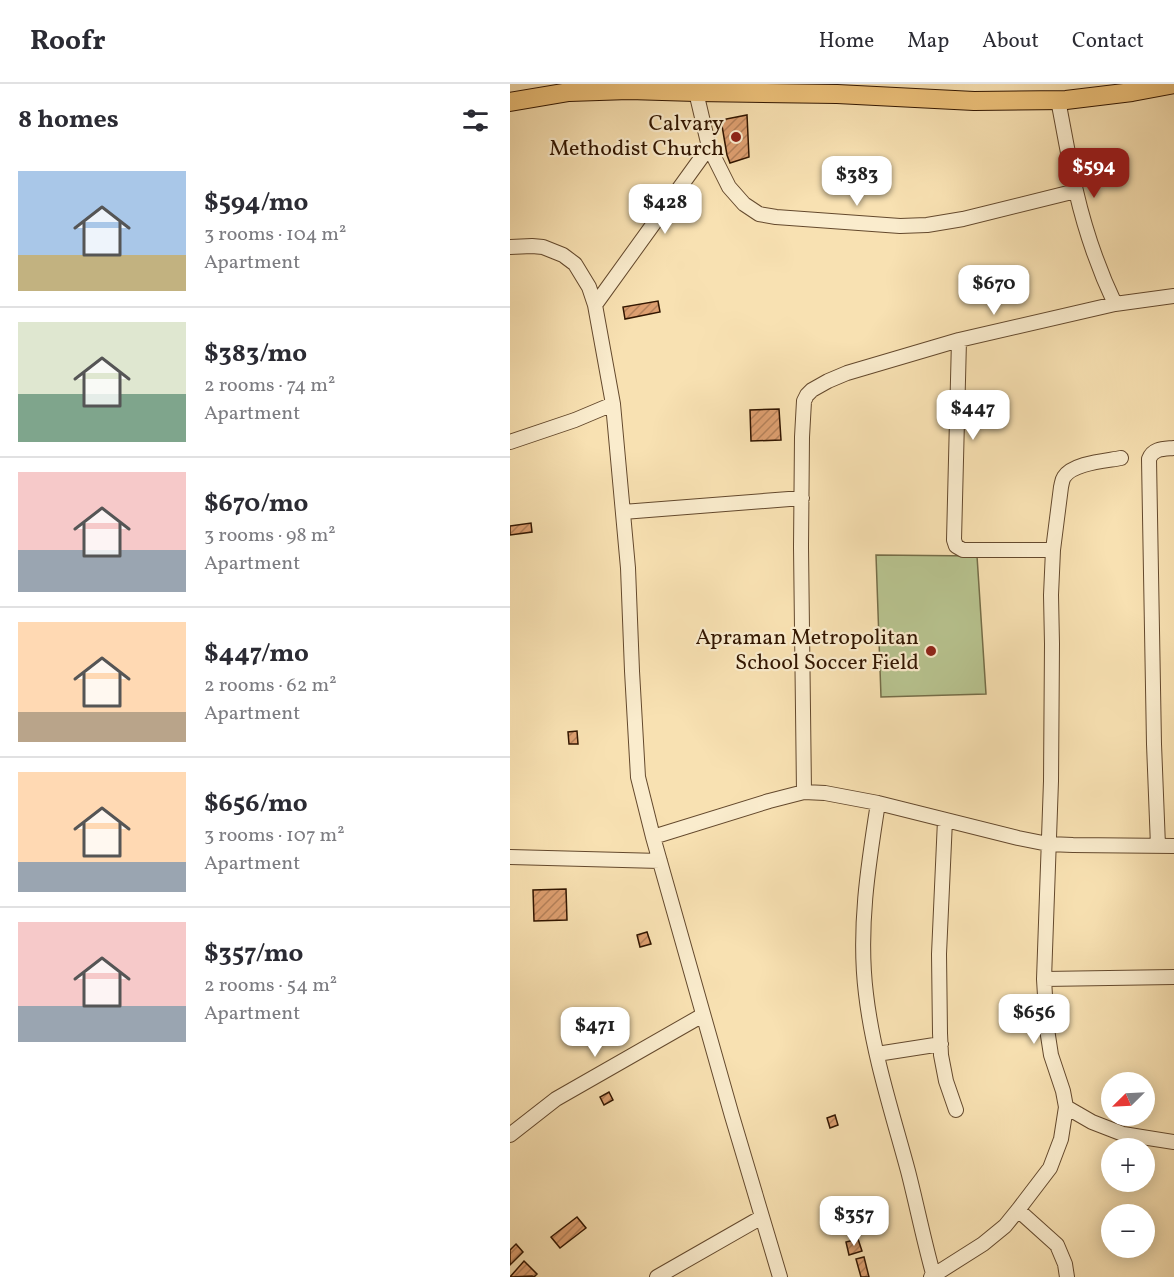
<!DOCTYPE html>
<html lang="en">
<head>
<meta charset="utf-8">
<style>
  :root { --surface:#fff; --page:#f7f7f7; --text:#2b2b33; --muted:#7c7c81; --line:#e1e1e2; --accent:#8f2418 }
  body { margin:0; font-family:Vollkorn,serif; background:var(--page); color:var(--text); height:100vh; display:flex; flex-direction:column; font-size:22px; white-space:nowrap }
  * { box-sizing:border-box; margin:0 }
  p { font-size:20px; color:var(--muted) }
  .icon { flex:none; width:33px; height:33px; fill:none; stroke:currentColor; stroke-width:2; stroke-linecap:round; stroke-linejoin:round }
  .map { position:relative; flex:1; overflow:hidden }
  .drawer { display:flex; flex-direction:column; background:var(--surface); width:510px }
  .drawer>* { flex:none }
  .needle { width:39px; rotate:246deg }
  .fabs { position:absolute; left:591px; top:988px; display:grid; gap:12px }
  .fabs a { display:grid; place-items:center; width:54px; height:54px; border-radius:50%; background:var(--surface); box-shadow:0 3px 15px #0003; font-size:30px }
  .price { position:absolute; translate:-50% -51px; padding:0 14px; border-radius:12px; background:#fff; color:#222; font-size:20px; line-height:39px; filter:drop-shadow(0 2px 3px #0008) }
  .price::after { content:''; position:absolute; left:50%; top:36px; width:18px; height:14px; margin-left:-9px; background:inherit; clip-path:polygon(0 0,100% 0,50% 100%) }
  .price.selected { background:var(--accent); color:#fff }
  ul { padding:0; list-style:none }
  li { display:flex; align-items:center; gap:18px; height:150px; padding:0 18px }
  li+li { border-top:2px solid var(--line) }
  li span { display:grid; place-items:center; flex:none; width:168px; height:120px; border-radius:0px; color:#555 }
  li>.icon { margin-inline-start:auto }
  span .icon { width:72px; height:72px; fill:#fffc; stroke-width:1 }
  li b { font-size:26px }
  h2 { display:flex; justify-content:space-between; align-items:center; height:72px; padding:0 18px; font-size:26px }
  header { display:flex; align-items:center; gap:36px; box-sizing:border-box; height:84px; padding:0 30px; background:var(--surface); border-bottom:2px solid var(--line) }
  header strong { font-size:28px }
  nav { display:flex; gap:33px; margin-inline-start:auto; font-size:21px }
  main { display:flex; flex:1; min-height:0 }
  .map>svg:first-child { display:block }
  .grass { fill:#b8c490; stroke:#756d48; stroke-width:1.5 }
  .building { fill:url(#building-hatch); stroke:#321601; stroke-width:1.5 }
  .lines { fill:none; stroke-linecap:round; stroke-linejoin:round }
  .minor-casing { stroke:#64492d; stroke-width:16 }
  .major-casing { stroke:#321601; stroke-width:20 }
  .minor { stroke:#faeccd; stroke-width:14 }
  .major { stroke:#ecc079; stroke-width:18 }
  .poi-dot { fill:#8f2418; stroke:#faeccd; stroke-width:2 }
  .labels { text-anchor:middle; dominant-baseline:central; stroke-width:4.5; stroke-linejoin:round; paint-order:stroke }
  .poi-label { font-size:22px; fill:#321601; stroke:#faeccd; text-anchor:end }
</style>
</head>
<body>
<header>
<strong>Roofr</strong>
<nav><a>Home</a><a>Map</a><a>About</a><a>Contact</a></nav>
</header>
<main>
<section class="drawer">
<h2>8 homes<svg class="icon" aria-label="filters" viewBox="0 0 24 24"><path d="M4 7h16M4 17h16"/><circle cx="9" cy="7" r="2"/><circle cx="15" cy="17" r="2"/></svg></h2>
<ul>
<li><span style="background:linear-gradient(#a9c7e8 70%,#c2b280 0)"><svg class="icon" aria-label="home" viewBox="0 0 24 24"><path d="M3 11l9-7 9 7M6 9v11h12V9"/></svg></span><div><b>$594/mo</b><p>3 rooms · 104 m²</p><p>Apartment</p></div></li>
<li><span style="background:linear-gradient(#dfe7d0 60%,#7fa58c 0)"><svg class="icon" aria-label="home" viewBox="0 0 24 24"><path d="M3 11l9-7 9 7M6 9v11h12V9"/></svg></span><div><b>$383/mo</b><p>2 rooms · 74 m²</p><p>Apartment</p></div></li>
<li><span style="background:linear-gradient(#f6c9c9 65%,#9aa5b1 0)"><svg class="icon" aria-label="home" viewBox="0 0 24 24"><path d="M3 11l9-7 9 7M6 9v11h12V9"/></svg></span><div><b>$670/mo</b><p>3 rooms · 98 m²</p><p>Apartment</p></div></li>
<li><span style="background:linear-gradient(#ffd9b3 75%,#b9a48a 0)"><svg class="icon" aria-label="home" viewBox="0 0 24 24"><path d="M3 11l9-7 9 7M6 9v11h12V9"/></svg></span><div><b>$447/mo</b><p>2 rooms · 62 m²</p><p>Apartment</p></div></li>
<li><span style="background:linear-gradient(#ffd9b3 75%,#9aa5b1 0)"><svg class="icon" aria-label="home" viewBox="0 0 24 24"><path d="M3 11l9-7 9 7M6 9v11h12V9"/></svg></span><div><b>$656/mo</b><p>3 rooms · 107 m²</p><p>Apartment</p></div></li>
<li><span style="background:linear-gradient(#f6c9c9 70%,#9aa5b1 0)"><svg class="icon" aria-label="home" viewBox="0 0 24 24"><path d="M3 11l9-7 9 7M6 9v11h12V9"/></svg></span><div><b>$357/mo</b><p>2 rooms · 54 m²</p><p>Apartment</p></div></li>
</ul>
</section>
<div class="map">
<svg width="664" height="1193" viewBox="0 0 664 1193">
  <defs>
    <pattern id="building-hatch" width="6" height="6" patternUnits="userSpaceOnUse" patternTransform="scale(1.5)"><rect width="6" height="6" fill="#dd9f70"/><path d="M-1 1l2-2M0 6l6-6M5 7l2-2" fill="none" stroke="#b4815a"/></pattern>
  </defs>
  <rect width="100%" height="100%" fill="#f8e1b2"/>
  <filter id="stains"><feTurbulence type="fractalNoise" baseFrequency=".00333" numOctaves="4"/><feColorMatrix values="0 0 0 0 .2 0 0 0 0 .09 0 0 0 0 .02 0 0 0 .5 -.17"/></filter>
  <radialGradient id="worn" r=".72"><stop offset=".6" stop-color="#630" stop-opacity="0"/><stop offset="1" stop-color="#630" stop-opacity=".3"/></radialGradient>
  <path class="grass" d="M366 471 467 472 476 610 371 613Z"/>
  <path class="building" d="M237 31 239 73 220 79 217 71 211 36Z
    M148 217 150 228 115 235 113 223Z
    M269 325 271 356 241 357 240 326Z
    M21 439 22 448 0 451V442Z
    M67 647 68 660H59L58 648Z
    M56 805 57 836 24 837 23 806Z
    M137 848 141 860 130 863 127 851Z
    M99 1008 103 1016 94 1021 90 1013Z
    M325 1031 328 1041 320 1044 317 1034Z
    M67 1133 76 1144 50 1164 41 1153Z
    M348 1155 352 1167 339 1171 336 1158Z
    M6 1160 13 1168 0 1181V1166Z
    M354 1173 359 1193H351L346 1175Z
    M14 1177 27 1190 24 1193 22 1192 0 1193Z"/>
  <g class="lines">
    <defs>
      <path id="minor" d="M186 8 199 63 219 103 234 120 249 130 266 133 390 142 417 141 453 135 566 107
        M548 16C554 46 559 77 566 107 575 146 588 184 605 220
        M0 163 22 162 33 163 53 171 65 180 79 203 85 221 103 320 118 484 122 587 128 693 143 753 222 1032 270 1193
        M85 221 199 63
        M449 256 444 456 446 462 453 466H543
        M0 358 65 336 103 320
        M611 374C595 377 563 379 554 393 552 396 552 399 551 403L543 466 541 511 542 560 541 697 534 895 537 945 541 971 553 1007 556 1023 582 1038 613 1050 664 1058
        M113 428 292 414
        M294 708 291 463 292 353 294 317 297 311 302 306 318 297 337 289 449 256 605 220 664 212
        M368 719C358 782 348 846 356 910 363 970 382 1028 398 1087 407 1122 414 1158 424 1193
        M435 736 429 870 430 949 431 971 436 997 446 1026
        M143 753 259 717 294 708 315 709 368 719 508 754 538 760 563 761 664 762
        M648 762 644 660 639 375C643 364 654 365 664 364
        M0 773 150 777
        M534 895 664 893
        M367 970 431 960
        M0 1051 46 1015 193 931
        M508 1126 547 1161 555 1180 557 1193
        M147 1193 252 1133
        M421 1193 473 1160 495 1142 508 1126 540 1084 551 1055 556 1023"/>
      <path id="major" d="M0 18 59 8 119 6 186 8 327 10 464 17 556 16 622 8 664 0"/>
    </defs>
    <use href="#minor" class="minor-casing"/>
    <use href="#major" class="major-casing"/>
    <use href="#minor" class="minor"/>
    <use href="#major" class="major"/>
  </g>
  <g class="poi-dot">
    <circle cx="226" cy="53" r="6"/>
    <circle cx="421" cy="567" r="6"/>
  </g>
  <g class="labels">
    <g class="poi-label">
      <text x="214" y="40">Calvary<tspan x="214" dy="25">Methodist Church</tspan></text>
      <text x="409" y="554">Apraman Metropolitan<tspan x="409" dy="25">School Soccer Field</tspan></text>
    </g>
  </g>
  <rect width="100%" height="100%" filter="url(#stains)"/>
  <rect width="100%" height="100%" fill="url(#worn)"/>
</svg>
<div class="fabs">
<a><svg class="needle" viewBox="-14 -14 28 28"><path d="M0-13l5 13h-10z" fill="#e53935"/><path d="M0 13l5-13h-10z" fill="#7c7c81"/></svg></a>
<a>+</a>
<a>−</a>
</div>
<b class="price selected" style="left:584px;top:115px">$594</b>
<b class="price" style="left:347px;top:123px">$383</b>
<b class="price" style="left:155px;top:151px">$428</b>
<b class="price" style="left:484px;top:232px">$670</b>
<b class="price" style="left:463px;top:357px">$447</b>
<b class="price" style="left:524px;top:961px">$656</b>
<b class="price" style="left:85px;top:974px">$471</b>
<b class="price" style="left:344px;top:1163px">$357</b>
</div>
</main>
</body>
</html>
